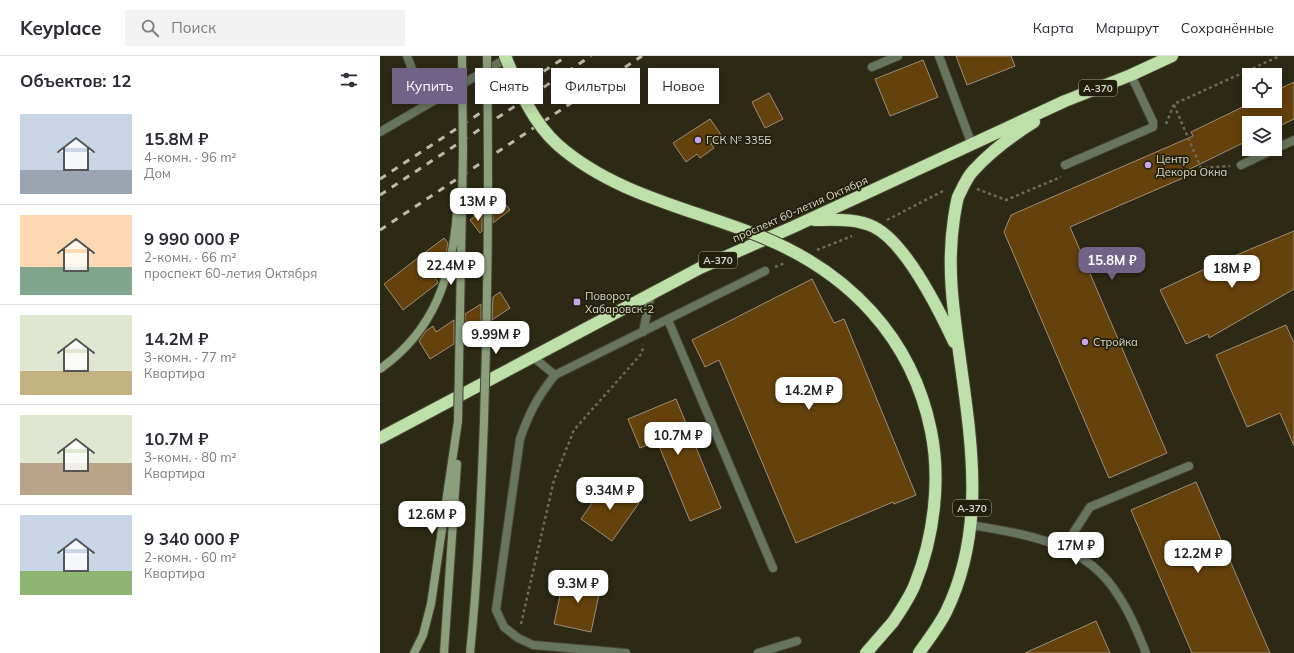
<!DOCTYPE html>
<html lang="ru">
<head>
<meta charset="utf-8">
<style>
  :root { --surface:#fff; --page:#f2f2f3; --text:#2b2b33; --muted:#7c7c81; --line:#e1e1e2; --accent:#716288 }
  body { margin:0; font-family:Mulish,sans-serif; background:var(--page); color:var(--text); height:100vh; display:flex; flex-direction:column; font-size:15px; white-space:nowrap }
  * { box-sizing:border-box; margin:0 }
  p { font-size:13px; color:var(--muted) }
  .icon { flex:none; width:22px; height:22px; fill:none; stroke:currentColor; stroke-width:2; stroke-linecap:round; stroke-linejoin:round }
  .map { position:relative; flex:1; overflow:hidden }
  .details { display:flex; flex-direction:column; background:var(--surface); width:380px }
  .details>* { flex:none }
  .guide { position:absolute; left:12px; top:12px; width:380px; height:36px; display:flex; gap:8px }
  .fabs { position:absolute; left:862px; top:12px; display:grid; gap:8px }
  .fabs a { display:grid; place-items:center; width:40px; height:40px; border-radius:0px; background:var(--surface); box-shadow:0 2px 10px #0003; font-size:20px }
  .price { position:absolute; translate:-50% -34px; padding:0 9px; border-radius:8px; background:#fff; color:#222; font-size:13px; line-height:26px; filter:drop-shadow(0 1px 2px #0008) }
  .price::after { content:''; position:absolute; left:50%; top:24px; width:12px; height:9px; margin-left:-6px; background:inherit; clip-path:polygon(0 0,100% 0,50% 100%) }
  .price.current { background:var(--accent); color:#fff }
  ul { padding:0; list-style:none }
  li { display:flex; align-items:center; gap:12px; height:100px; padding:0 20px }
  li+li { border-top:1px solid var(--line) }
  li span { display:grid; place-items:center; flex:none; width:112px; height:80px; border-radius:0px; color:#555 }
  li>.icon { margin-inline-start:auto }
  span .icon { width:48px; height:48px; fill:#fffc; stroke-width:1 }
  li b { font-size:17px }
  h2 { display:flex; justify-content:space-between; align-items:center; height:48px; padding:0 20px; font-size:17px }
  .pill { padding:0 14px; border-radius:0px; background:var(--surface); box-shadow:0 2px 10px #0003; font-size:14px; line-height:36px }
  .pill.current { background:var(--accent); color:#fff }
  header { display:flex; align-items:center; gap:24px; box-sizing:border-box; height:56px; padding:0 20px; background:var(--surface); border-bottom:1px solid var(--line) }
  header strong { font-size:19px }
  nav { display:flex; gap:22px; margin-inline-start:auto; font-size:14px }
  .search { width:280px; height:36px; background:var(--page); display:flex; align-items:center; gap:10px; box-sizing:border-box; padding:0 14px; border-radius:0px; color:var(--muted); font-size:15px }
  main { display:flex; flex:1; min-height:0 }
  .map>svg:first-child { display:block }
  .building { fill:#65410b; stroke:#9f8d7a }
  .lines { fill:none; stroke-linecap:round; stroke-linejoin:round }
  .lane-casing { stroke:#484532; stroke-width:10 }
  .street-casing { stroke:#484532; stroke-width:10 }
  .secondary-casing { stroke:#484532; stroke-width:10 }
  .highway-casing { stroke:#484532; stroke-width:14 }
  .path { stroke:#6d6b59; stroke-width:2.5; stroke-dasharray:3 3; stroke-linecap:butt }
  .lane { stroke:#67745e; stroke-width:8 }
  .street { stroke:#67745e; stroke-width:8 }
  .secondary { stroke:#8a9f7c; stroke-width:8 }
  .highway { stroke:#bddfa8; stroke-width:12 }
  .rail { stroke:#bcbaac; stroke-width:3; stroke-dasharray:7 7; stroke-linecap:butt }
  .secondary-bridge-casing { stroke:#484532; stroke-width:10; stroke-linecap:butt }
  .highway-bridge-casing { stroke:#484532; stroke-width:14; stroke-linecap:butt }
  .secondary-bridge { stroke:#8a9f7c; stroke-width:8 }
  .highway-bridge { stroke:#bddfa8; stroke-width:12 }
  .poi-dot { fill:#c7a6f0; stroke:#221f0a; stroke-width:1.5 }
  .labels { text-anchor:middle; dominant-baseline:central; stroke-width:3.5; stroke-linejoin:round; paint-order:stroke }
  .shield { fill:#221f0a; stroke:#a4a292; stroke-width:1 }
  .shield-label { font-size:10px; font-weight:bold; fill:#dbdacd }
  .poi-label { font-size:11px; fill:#dbdacd; stroke:#221f0a; text-anchor:start }
  .street-label { font-size:11px; fill:#dbdacd; stroke:#221f0a }
</style>
</head>
<body>
<header>
<strong>Keyplace</strong>
<div class="search"><svg class="icon" aria-label="search" viewBox="0 0 24 24"><circle cx="10" cy="10" r="6"/><path d="M15 15l6 6"/></svg>Поиск</div>
<nav><a>Карта</a><a>Маршрут</a><a>Сохранённые</a></nav>
</header>
<main>
<section class="details">
<h2>Объектов: 12<svg class="icon" aria-label="filters" viewBox="0 0 24 24"><path d="M4 7h16M4 17h16"/><circle cx="9" cy="7" r="2"/><circle cx="15" cy="17" r="2"/></svg></h2>
<ul>
<li><span style="background:linear-gradient(#c9d6e8 70%,#9aa5b1 0)"><svg class="icon" aria-label="home" viewBox="0 0 24 24"><path d="M3 11l9-7 9 7M6 9v11h12V9"/></svg></span><div><b>15.8M ₽</b><p>4-комн. · 96 m²</p><p>Дом</p></div></li>
<li><span style="background:linear-gradient(#ffd9b3 65%,#7fa58c 0)"><svg class="icon" aria-label="home" viewBox="0 0 24 24"><path d="M3 11l9-7 9 7M6 9v11h12V9"/></svg></span><div><b>9 990 000 ₽</b><p>2-комн. · 66 m²</p><p>проспект 60-летия Октября</p></div></li>
<li><span style="background:linear-gradient(#dfe7d0 70%,#c2b280 0)"><svg class="icon" aria-label="home" viewBox="0 0 24 24"><path d="M3 11l9-7 9 7M6 9v11h12V9"/></svg></span><div><b>14.2M ₽</b><p>3-комн. · 77 m²</p><p>Квартира</p></div></li>
<li><span style="background:linear-gradient(#dfe7d0 60%,#b9a48a 0)"><svg class="icon" aria-label="home" viewBox="0 0 24 24"><path d="M3 11l9-7 9 7M6 9v11h12V9"/></svg></span><div><b>10.7M ₽</b><p>3-комн. · 80 m²</p><p>Квартира</p></div></li>
<li><span style="background:linear-gradient(#c9d6e8 70%,#8fb573 0)"><svg class="icon" aria-label="home" viewBox="0 0 24 24"><path d="M3 11l9-7 9 7M6 9v11h12V9"/></svg></span><div><b>9 340 000 ₽</b><p>2-комн. · 60 m²</p><p>Квартира</p></div></li>
</ul>
</section>
<div class="map">
<svg width="914" height="597" viewBox="0 0 914 597">
  <rect width="100%" height="100%" fill="#2c2914"/>
  <path class="building" d="M576 0H631L635 10 587 29Z
    M543 4 558 41 510 60 495 23Z
    M914 26V63L895 72V67H869V84L808 114 810 119 690 171 787 397 729 422 624 176 631 159 813 80 811 76 875 45H895V35Z
    M389 37 403 63 385 72 372 46Z
    M330 63 342 80 331 88 334 92 320 102 317 98 306 106 293 87Z
    M120 141 130 154 113 167V146Z
    M102 154V175L100 177 90 164Z
    M914 175V233L829 282 828 278 806 288 780 234 842 205Z
    M64 182 68 187 66 199 60 203 63 206 50 216 58 226V227L23 254 4 228Z
    M432 223 454 267 464 263 536 439 514 448 513 446 416 487 339 304 325 311 312 284Z
    M120 236 130 252 112 264 113 241Z
    M101 248V271L85 281V258Z
    M74 264V288L50 303 39 285 46 275 53 270 56 276Z
    M906 269 914 287V390L900 357 867 371 836 299Z
    M296 343 341 452 310 465 277 385 260 392 248 363Z
    M228 424 259 447 232 485 201 463Z
    M816 426 890 597H812L751 454Z
    M184 521 221 529 211 576 174 568Z
    M716 565 730 597H645Z"/>
  <g class="lines">
    <defs>
      <path id="lane" d="M559 0 592 89
        M492 11 518 0
        M685 109 773 71V66L751 19
        M861 109 914 84
        M288 264 393 512
        M263 276 271 238
        M153 301 175 319
        M684 491 710 451 809 410
        M246 597 153 589 138 582 124 571 116 554 140 383C149 357 158 340 175 319L385 215
        M378 597 417 585"/>
      <path id="street" d="M27 0 46 49
        M0 76 129 1
        M591 469C648 479 705 486 738 539 750 557 758 577 766 597"/>
      <path id="secondary" d="M34 597 43 579 51 548 78 365
        M64 597 77 408"/>
      <path id="highway" d="M434 164C454 164 476 162 494 171 526 187 559 254 574 286
        M0 382 320 212 413 171 685 45 751 19 792 0
        M486 597 513 566
        M539 597C548 584 559 570 566 556 613 460 585 357 574 256 570 224 569 194 574 162 575 156 576 148 578 141 582 133 587 121 593 115 610 96 633 79 654 66"/>
    </defs>
    <use href="#lane" class="lane-casing"/>
    <use href="#street" class="street-casing"/>
    <use href="#secondary" class="secondary-casing"/>
    <use href="#highway" class="highway-casing"/>
    <path class="path" d="M794 49 821 112 850 110
      M786 68 794 48 900 0
      M597 133 626 144 681 121
      M507 164 565 134
      M437 194 472 180
      M395 211 405 207
      M141 568 174 424 194 374 262 297 263 289"/>
    <use href="#lane" class="lane"/>
    <use href="#street" class="street"/>
    <use href="#secondary" class="secondary"/>
    <use href="#highway" class="highway"/>
    <path class="rail" d="M0 123 187 0
      M0 139 211 0
      M0 174 262 0"/>
    <defs>
      <path id="secondary-bridge" d="M0 313C55 274 72 220 77 156
        M78 365 83 95 82 0
        M90 597C98 520 101 442 104 365 108 243 109 122 107 0"/>
      <path id="highway-bridge" d="M125 0C138 31 152 66 178 89 235 139 313 153 382 181 468 216 532 281 551 375 561 424 554 481 535 528 530 541 521 554 513 566"/>
    </defs>
    <use href="#secondary-bridge" class="secondary-bridge-casing"/>
    <use href="#highway-bridge" class="highway-bridge-casing"/>
    <use href="#secondary-bridge" class="secondary-bridge"/>
    <use href="#highway-bridge" class="highway-bridge"/>
  </g>
  <g class="poi-dot">
    <circle cx="318" cy="84" r="4"/>
    <circle cx="768" cy="109" r="4"/>
    <rect x="193" y="242" width="8" height="8" rx="2"/>
    <circle cx="705" cy="286" r="4"/>
  </g>
  <g class="labels">
    <g class="shield">
      <rect x="699" y="24" width="38" height="16" rx="3"/>
      <rect x="319" y="196" width="38" height="16" rx="3"/>
      <rect x="573" y="444" width="38" height="16" rx="3"/>
    </g>
    <g class="shield-label">
      <text x="718" y="32">А-370</text>
      <text x="338" y="204">А-370</text>
      <text x="592" y="452">А-370</text>
    </g>
    <g class="poi-label">
      <text x="326" y="84">ГСК № 335Б</text>
      <text x="776" y="103">Центр<tspan x="776" dy="13">Декора Окна</tspan></text>
      <text x="205" y="240">Поворот<tspan x="205" dy="13">Хабаровск-2</tspan></text>
      <text x="713" y="286">Стройка</text>
    </g>
    <g class="street-label">
      <text transform="translate(420 153) rotate(-24)">проспект 60-летия Октября</text>
    </g>
  </g>
</svg>
<div class="fabs">
<a><svg class="icon" aria-label="locate" viewBox="0 0 24 24"><circle cx="12" cy="12" r="6"/><path d="M12 2v4M12 18v4M2 12h4M18 12h4"/></svg></a>
<a><svg class="icon" aria-label="layers" viewBox="0 0 24 24"><path d="M12 4l9 5-9 5-9-5zM3 14l9 5 9-5"/></svg></a>
</div>
<b class="price" style="left:98px;top:166px">13M ₽</b>
<b class="price current" style="left:732px;top:225px">15.8M ₽</b>
<b class="price" style="left:71px;top:230px">22.4M ₽</b>
<b class="price" style="left:852px;top:233px">18M ₽</b>
<b class="price" style="left:116px;top:299px">9.99M ₽</b>
<b class="price" style="left:429px;top:355px">14.2M ₽</b>
<b class="price" style="left:298px;top:400px">10.7M ₽</b>
<b class="price" style="left:230px;top:455px">9.34M ₽</b>
<b class="price" style="left:52px;top:479px">12.6M ₽</b>
<b class="price" style="left:696px;top:510px">17M ₽</b>
<b class="price" style="left:818px;top:518px">12.2M ₽</b>
<b class="price" style="left:198px;top:548px">9.3M ₽</b>
<div class="guide">
<a class="pill current">Купить</a>
<a class="pill">Снять</a>
<a class="pill">Фильтры</a>
<a class="pill">Новое</a>
</div>
</div>
</main>
</body>
</html>
